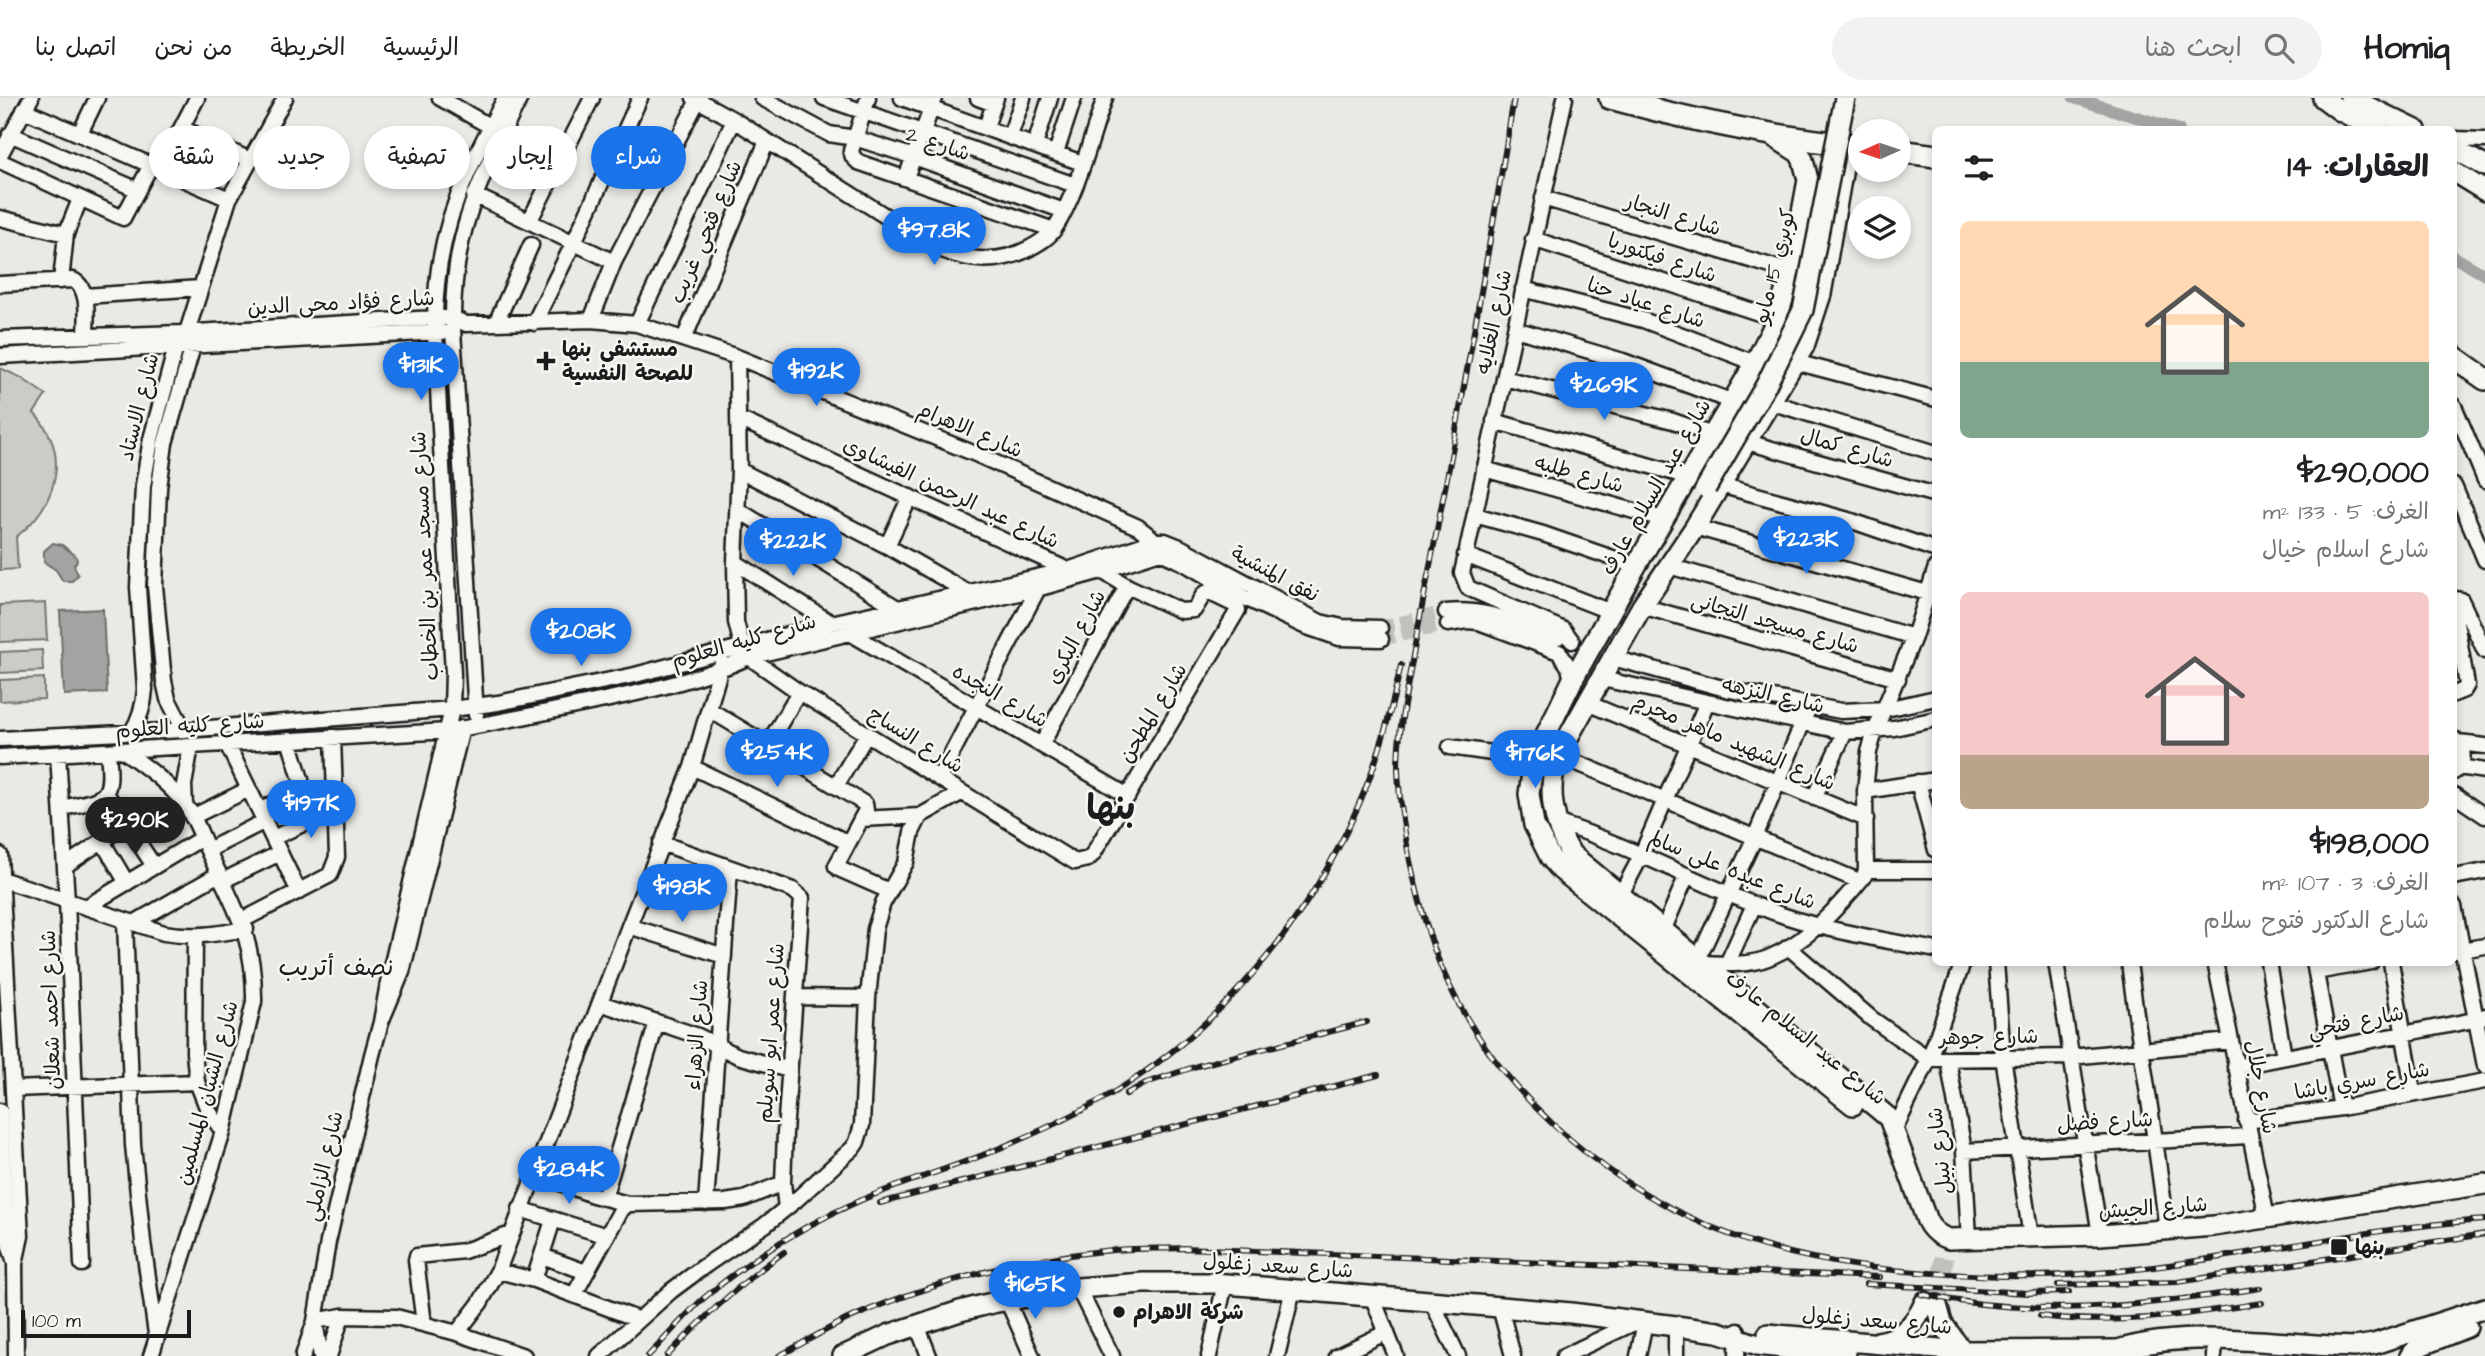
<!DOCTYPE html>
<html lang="ar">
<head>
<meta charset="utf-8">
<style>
  :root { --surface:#fff; --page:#f2f2f2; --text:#202124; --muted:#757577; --line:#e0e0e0; --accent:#1a73e8 }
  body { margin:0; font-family:"Architects Daughter","Playpen Sans Arabic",sans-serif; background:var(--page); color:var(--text); direction:rtl; height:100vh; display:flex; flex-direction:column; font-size:26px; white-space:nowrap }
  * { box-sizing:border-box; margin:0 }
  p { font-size:23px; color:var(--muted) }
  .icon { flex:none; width:38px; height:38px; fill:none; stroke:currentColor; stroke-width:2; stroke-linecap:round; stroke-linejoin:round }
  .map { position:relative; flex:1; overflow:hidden; direction:ltr }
  .panel { position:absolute; left:1932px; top:28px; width:525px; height:840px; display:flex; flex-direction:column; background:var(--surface); border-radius:10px; box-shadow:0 4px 10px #0003; direction:rtl }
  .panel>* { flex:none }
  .hud { position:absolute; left:21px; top:28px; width:665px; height:63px; direction:rtl; display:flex; gap:14px }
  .needle { width:46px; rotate:267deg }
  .fabs { position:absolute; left:1848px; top:21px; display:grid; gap:14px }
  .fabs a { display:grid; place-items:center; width:63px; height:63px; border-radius:50%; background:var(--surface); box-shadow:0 4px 10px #0003; font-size:35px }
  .scale { position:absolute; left:21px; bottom:18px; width:170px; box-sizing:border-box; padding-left:7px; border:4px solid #1c1c1c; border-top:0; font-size:19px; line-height:24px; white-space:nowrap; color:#1c1c1c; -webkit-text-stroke:5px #f6f6f2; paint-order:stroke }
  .price { position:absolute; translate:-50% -60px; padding:0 16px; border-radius:24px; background:var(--accent); color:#fff; font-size:23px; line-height:46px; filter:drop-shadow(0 2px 4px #0008) }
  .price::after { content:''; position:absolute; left:50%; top:42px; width:21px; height:16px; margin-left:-10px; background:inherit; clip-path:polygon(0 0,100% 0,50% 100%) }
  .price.selected { background:#222; color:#fff }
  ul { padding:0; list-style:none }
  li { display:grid; align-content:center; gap:14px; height:371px; padding:0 28px }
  li span { display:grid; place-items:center; height:217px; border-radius:10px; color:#555 }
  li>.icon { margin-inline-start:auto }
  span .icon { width:126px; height:126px; fill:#fffc; stroke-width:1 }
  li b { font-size:30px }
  h2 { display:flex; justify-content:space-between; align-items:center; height:84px; padding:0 28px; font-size:30px }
  .chip { padding:0 24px; border-radius:32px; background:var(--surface); box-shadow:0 4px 10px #0003; font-size:24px; line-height:63px }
  .chip.selected { background:var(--accent); color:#fff }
  header { display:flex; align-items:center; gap:42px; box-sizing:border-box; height:98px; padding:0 35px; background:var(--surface); border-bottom:2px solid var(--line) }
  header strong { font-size:33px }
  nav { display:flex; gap:38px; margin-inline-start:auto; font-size:24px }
  .search { width:490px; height:63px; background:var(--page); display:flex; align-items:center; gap:18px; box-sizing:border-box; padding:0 24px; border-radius:38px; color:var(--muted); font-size:26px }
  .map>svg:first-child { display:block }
  .green { fill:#cbcbc7; stroke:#747472; stroke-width:2 }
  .water { fill:#a3a3a1; stroke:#6d6d6c; stroke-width:2 }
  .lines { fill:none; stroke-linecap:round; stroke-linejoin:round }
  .canal { stroke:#a3a3a1; stroke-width:12 }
  .minor-tunnel { stroke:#c0c0bd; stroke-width:14; stroke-dasharray:14 7; stroke-linecap:butt }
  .major-tunnel { stroke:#c0c0bd; stroke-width:19; stroke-dasharray:19 10; stroke-linecap:butt }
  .minor-casing { stroke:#1c1c1c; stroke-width:19 }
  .major-casing { stroke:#1c1c1c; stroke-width:24 }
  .highway-casing { stroke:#1c1c1c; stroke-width:26 }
  .minor { stroke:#f6f6f2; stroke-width:14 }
  .major { stroke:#f6f6f2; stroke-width:19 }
  .highway { stroke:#f6f6f2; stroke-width:21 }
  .rail-casing { stroke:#1c1c1c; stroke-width:6 }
  .rail { stroke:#f6f6f2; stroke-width:3.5; stroke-dasharray:10; stroke-linecap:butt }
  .major-bridge-casing { stroke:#1c1c1c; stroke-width:24; stroke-linecap:butt }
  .major-bridge { stroke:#f6f6f2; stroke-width:19 }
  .poi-dot { fill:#1c1c1c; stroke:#f6f6f2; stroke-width:2.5 }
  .labels { text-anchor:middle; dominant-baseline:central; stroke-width:5; stroke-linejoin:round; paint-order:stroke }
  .street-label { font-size:21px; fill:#1c1c1c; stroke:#f6f6f2 }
  .poi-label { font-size:21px; font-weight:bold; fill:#1c1c1c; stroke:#f6f6f2; text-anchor:start }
  .quarter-label { font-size:24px; fill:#1c1c1c; stroke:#f6f6f2 }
  .town-label { font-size:35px; font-weight:bold; fill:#1c1c1c; stroke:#f6f6f2 }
</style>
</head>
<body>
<header>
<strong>Homiq</strong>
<div class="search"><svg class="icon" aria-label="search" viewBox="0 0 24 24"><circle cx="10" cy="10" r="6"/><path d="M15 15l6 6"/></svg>ابحث هنا</div>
<nav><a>الرئيسية</a><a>الخريطة</a><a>من نحن</a><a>اتصل بنا</a></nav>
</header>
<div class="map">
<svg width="2485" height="1258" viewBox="0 0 2485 1258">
  <rect width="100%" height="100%" fill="#e9e9e5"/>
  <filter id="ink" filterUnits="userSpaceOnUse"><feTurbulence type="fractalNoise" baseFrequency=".0143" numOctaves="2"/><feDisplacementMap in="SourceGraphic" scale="14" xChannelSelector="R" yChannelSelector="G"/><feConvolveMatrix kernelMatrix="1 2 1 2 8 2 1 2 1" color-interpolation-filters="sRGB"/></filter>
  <g filter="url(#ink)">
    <path class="green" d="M0 270 20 279 46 297 34 315C72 356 57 407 16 439L18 471 0 472Z
      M45 505 47 542 0 544V507Z
      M42 552 43 573 0 575V554Z
      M44 580V601L0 603V582Z"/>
    <path class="water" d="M53 445 62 447 76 458 77 463 74 467 78 477 72 483H63L56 472 44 464V453Z
      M103 511 107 595 64 597 60 513Z"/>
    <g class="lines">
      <path class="canal" d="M2074 0 2179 32
        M2454 159 2485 177"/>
      <path class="minor-tunnel" d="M1380 530 1446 514
        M1381 541 1448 526"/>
      <path class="major-tunnel" d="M1937 1207 1945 1156"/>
      <defs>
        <path id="minor" d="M440 0 491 29
          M694 0 734 22 928 145C961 163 996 168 1030 150 1039 145 1050 139 1055 130 1077 96 1091 39 1105 0
          M762 0 829 36 855 40 914 59 1064 113
          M824 0 1075 87
          M868 0 851 53 853 59 858 64 1054 132
          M902 0 1082 65
          M978 0 994 6
          M1565 0 1462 475 1468 490 1564 532 1572 543
          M24 12 229 101
          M986 29 996 0
          M182 30 250 62
          M80 35 97 0
          M10 36 138 92
          M1010 38 1023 0
          M2454 41 2485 42
          M1035 47 1050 0
          M1056 55 1074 0
          M0 57 31 0
          M0 63 123 120 151 67
          M160 71 197 0
          M906 80 935 0
          M474 97 614 164
          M1543 100 1791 174
          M0 120 66 136
          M530 122 592 0
          M1533 141 1777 221
          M61 183 66 136 80 101
          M0 186 73 182C91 191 86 221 86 238
          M1523 191 1643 222 1755 265
          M85 198 200 190
          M591 222 614 164 698 2
          M496 225 531 147
          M534 225 574 144 640 0
          M637 226 734 22
          M1515 231 1623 263 1731 303
          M0 241 180 235 435 220H453L466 226 591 222 637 226 737 259 978 357 1138 429 1151 439 1156 450
          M684 241 767 43
          M0 258 442 234
          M737 259 739 372 887 448 969 495
          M1795 264 1936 301
          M1504 280 1673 323 1713 337
          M1770 304 1936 355
          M2454 308 2485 382
          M739 321 1068 472
          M1494 323 1689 379
          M1747 344 1936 397
          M1484 371 1663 421
          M739 372 735 464 736 524 742 548 749 559 799 594 1075 764 1088 761 1093 756 1238 512 1237 508 1208 494 1204 496 1194 512 1181 513 1127 488 1097 470
          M1720 387 1852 423 1936 452
          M2454 388 2485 462
          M738 412 899 511
          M1475 417 1543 436 1636 468
          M1695 429 1927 495
          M887 448 910 399
          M1465 457 1611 514
          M735 464 831 525
          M1669 468 1914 539
          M2454 501 2461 502 2485 553
          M1642 508 1898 581
          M2454 513 2467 587 2464 592 2454 596
          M1446 514C1486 509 1521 527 1558 539
          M1448 526 1467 523 1479 524 1559 554 1569 569 1572 583
          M850 535 1128 698
          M1613 560 1726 591 1841 613 1886 611 1936 600
          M1602 581 1845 634 1894 630 1936 621
          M1587 605 1866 721
          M710 612 865 706 866 712 836 768 839 771 889 793
          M476 617 453 232C451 136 479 84 520 0
          M184 632 168 601 164 583 155 488 159 390 165 345 193 248 191 241
          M131 635C140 621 144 608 145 591L138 489 143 388 151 341 176 249 187 234 229 101 285 0
          M0 641 184 632 452 611 498 605 635 577 831 525 1068 472 1154 443H1165L1180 449 1320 524 1342 529 1380 530
          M2454 641C2466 651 2465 664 2454 674
          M2458 645 2485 648
          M227 646 299 794
          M1042 646 1127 488
          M767 648 799 594
          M1450 649 1534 661
          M124 653C145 668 170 686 185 707 196 720 202 740 209 755 235 810 255 840 254 904L223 1034 151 1258
          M58 656 67 803 82 1166
          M1558 657 1859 783
          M0 659 448 633C495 625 543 615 590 605 644 594 699 582 749 559L1040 490 1101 473 1160 454 1182 464 1245 500 1304 528 1339 540 1381 541
          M692 669 847 744
          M2459 669 2485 673
          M939 680 1042 483
          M1918 684 1936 752
          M836 688 867 636
          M1865 693 1936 682
          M106 695 154 768
          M2454 697 2485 718
          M1814 700 1845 634
          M185 707 184 687 191 648
          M62 710C107 700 113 703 108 654
          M260 713 297 692 301 688V681L289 642
          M192 719 249 691
          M861 721 920 718
          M1558 725C1626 746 1689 781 1755 807 1813 831 1874 840 1936 852
          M273 740 335 711
          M102 743 127 785
          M661 745 793 792 802 800 785 1035 783 1085 786 1110
          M208 752 265 723
          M0 757 21 1138 15 1166 16 1258
          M65 768 127 726
          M1866 772H1936
          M2454 779 2485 773
          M1 781 164 835C193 840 217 836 246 831
          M222 783 280 755
          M1620 798 1641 758 1707 604
          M2454 808 2485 968
          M86 809 202 740
          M125 822 133 1047 143 1144 156 1236
          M241 823 330 777 337 759 333 639
          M134 825 219 776
          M629 828 724 858
          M1663 833 1687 777
          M195 838 194 955 197 984 208 1012 223 1034
          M1788 849 1872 921 1929 961 2071 959 2230 943
          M2455 853 2485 848
          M1698 861 1755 739 1810 607
          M1996 864 2003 959 2031 1139
          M2056 864 2100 1137
          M2129 864C2140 954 2157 1043 2167 1133
          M2215 864 2267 1120
          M2268 864 2284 959
          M2314 864 2341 1010
          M2391 864 2414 996
          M1702 865C1724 866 1748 868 1768 860 1807 844 1838 810 1864 778L1866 772 1865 693 1869 654 1875 633 1914 539 1936 469
          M1727 866 1754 807
          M2316 874 2371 864
          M795 899 868 900
          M600 905 698 938 738 958 789 972
          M381 924 390 874 452 611 453 576 435 234C434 181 444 126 467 77 478 51 492 26 505 0
          M1948 962 1964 1053 1969 1140
          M2235 969 2474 922 2485 918
          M13 991 197 984
          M0 1013 7 1139 15 1165
          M2246 1023 2341 1010 2485 983
          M1895 1031 1929 961 1963 864
          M1964 1053 2249 1038
          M536 1076 593 1097 628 1106
          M604 1100 657 924
          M706 1105 730 771
          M520 1111 607 1138
          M542 1158 586 1174
          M498 1173 534 1182 637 1221
          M534 1182 553 1122
          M1078 1190 1112 1258
          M574 1197 621 1112 628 1106 725 1104 744 1101 783 1085
          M1372 1198 1396 1258
          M1007 1202 1032 1258
          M1432 1204 1458 1258
          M1500 1209 1513 1258
          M315 1223 342 1218 396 1219 457 1235 524 1258
          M315 1224 321 1258
          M424 1226 416 1162 417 1158 464 1153 511 1136
          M917 1227 929 1258
          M1676 1228V1258
          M457 1235 480 1205 498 1173 629 828 692 669 722 565
          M303 1258 315 1223 328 1144 372 957 381 924 402 874 462 630
          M329 1258 342 1218
          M599 1258 671 1193 706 1167 765 1127 796 1102 853 1050 857 1044 862 1027 868 900 875 831 883 805 906 764 912 734 920 718 961 695
          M1209 1258 1225 1185
          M1277 1258 1293 1191
          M1337 1258 1387 1234
          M1564 1258 1636 1224
          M1638 1258 1645 1224
          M1737 1258 1738 1233
          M2214 1258 2215 1240"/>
        <path id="major" d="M2323 0 2339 12 2377 32
          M2350 0 2416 32
          M1771 37 1799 55 1803 62 1808 82 1791 174 1777 221 1755 265 1636 468 1572 583 1534 661 1529 696 1534 727 1550 759 1561 772 1853 1007
          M1847 47 1821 196 1804 248 1695 429 1642 508 1558 657C1546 691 1553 726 1571 756L1889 1020 1927 1123C1932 1133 1939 1138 1949 1141L2100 1137 2214 1128 2485 1086
          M2454 51 2485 68
          M2454 74 2485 93
          M1937 1207 1942 1225 1962 1253
          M1768 1236 1962 1253 2116 1252
          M1878 1244C1901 1241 1916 1225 1925 1204
          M2105 1256C2185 1228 2272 1247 2355 1249L2374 1246 2485 1210
          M843 1258 888 1237 960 1213 992 1205 1078 1190 1143 1185H1214L1571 1215 1676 1228 1718 1234 1758 1247 1846 1258
          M2410 1258 2420 1248 2467 1229"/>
        <path id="highway" d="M1610 0C1689 22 1779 40 1860 48
          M1899 53 1936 58
          M2454 259 2485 281"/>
      </defs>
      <use href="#minor" class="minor-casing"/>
      <use href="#major" class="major-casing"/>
      <use href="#highway" class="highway-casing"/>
      <use href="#minor" class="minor"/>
      <use href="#major" class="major"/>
      <use href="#highway" class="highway"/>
      <defs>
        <path id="rail" d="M1514 0C1491 139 1467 278 1440 416 1431 464 1421 511 1413 558 1406 595 1398 633 1398 671 1399 701 1404 732 1410 763 1418 799 1427 836 1442 871 1491 987 1596 1080 1711 1129 1802 1168 1906 1176 2004 1178 2167 1182 2324 1132 2485 1122
          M1126 996 1146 985 1197 968 1367 924
          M880 1105 1378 977
          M1866 1186 2028 1195 2069 1194
          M2058 1187 2178 1184 2485 1136
          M1921 1196C2033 1221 2148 1208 2260 1190
          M2040 1218C2121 1228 2182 1217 2262 1205
          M648 1258C667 1239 684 1218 704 1200 750 1161 804 1127 859 1103 905 1083 954 1070 1000 1050 1039 1034 1080 1015 1116 993 1223 927 1310 821 1359 706 1379 661 1391 614 1401 567
          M667 1258C703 1220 742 1184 784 1154
          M779 1258C802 1246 826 1231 850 1220 930 1185 1017 1162 1103 1153 1130 1150 1157 1151 1184 1150L1880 1179"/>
      </defs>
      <use href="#rail" class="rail-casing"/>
      <use href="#rail" class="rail"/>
      <defs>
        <path id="major-bridge" d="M1706 390 1766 287 1803 212 1845 0"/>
      </defs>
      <use href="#major-bridge" class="major-bridge-casing"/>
      <use href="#major-bridge" class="major-bridge"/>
    </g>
  </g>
  <g class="poi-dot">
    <path d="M542.5 252.5h7v7h7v7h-7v7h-7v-7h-7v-7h7z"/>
    <rect x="2330" y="1140" width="18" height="18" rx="3.5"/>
    <circle cx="1119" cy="1214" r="7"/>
  </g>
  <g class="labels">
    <g class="street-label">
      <text transform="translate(938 46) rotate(19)">شارع 2</text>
      <text transform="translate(1673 117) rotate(17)">شارع النجار</text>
      <text transform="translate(706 134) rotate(-67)">شارع فتحي غريب</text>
      <text transform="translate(1662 160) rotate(19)">شارع فيكتوريا</text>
      <text transform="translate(1775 168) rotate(-76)">كوبري 15 مايو</text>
      <text transform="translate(341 205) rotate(-3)">شارع فؤاد محى الدين</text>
      <text transform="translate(1646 205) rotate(18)">شارع عياد حنا</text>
      <text transform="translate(1494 224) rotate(-78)">شارع الغلايه</text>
      <text transform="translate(139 309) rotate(-76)">شارع الاستاد</text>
      <text transform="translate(970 332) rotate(23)">شارع الاهرام</text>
      <text transform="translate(1847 350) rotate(16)">شارع كمال</text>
      <text transform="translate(1579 376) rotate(16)">شارع طلبه</text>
      <text transform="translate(1656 389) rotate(-60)">شارع عبد السلام عارف</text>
      <text transform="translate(951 395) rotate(25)">شارع عبد الرحمن الفيشاوى</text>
      <text transform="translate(425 458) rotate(-93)">شارع مسجد عمر بن الخطاب</text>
      <text transform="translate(1275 476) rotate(28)">نفق المنشية</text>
      <text transform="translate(1775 525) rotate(16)">شارع مسجد التجانى</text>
      <text transform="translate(1076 539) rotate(-62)">شارع البكرى</text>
      <text transform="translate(744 543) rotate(-16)">شارع كليه العلوم</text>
      <text transform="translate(1773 597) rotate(13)">شارع النزهه</text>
      <text transform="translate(1000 598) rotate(30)">شارع النجده</text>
      <text transform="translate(1153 615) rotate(-59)">شارع المطحن</text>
      <text transform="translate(190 628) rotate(-4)">شارع كليه العلوم</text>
      <text transform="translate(916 642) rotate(32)">شارع النساج</text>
      <text transform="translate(1734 644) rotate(23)">شارع الشهيد ماهر محرم</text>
      <text transform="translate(1732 772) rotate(22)">شارع عبده على سالم</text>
      <text transform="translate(51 912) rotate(-92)">شارع احمد شعلان</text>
      <text transform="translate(2356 924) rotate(-11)">شارع فتحي</text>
      <text transform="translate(771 935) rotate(-86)">شارع عمر ابو سويلم</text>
      <text transform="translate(697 937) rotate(-86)">شارع الزهراء</text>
      <text transform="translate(1989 939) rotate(-1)">شارع جوهر</text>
      <text transform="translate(1806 940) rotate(39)">شارع عبد السلام عارف</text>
      <text transform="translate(2362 983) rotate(-10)">شارع سري باشا</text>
      <text transform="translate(2261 989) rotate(79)">شارع جلال</text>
      <text transform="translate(207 995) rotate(-75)">شارع الشبان المسلمين</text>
      <text transform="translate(2105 1024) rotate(-3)">شارع فضل</text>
      <text transform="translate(1940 1053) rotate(-97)">شارع نبيل</text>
      <text transform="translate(324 1068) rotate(-77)">شارع الزاملي</text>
      <text transform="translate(2153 1110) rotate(-4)">شارع الجيش</text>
      <text transform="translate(1278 1168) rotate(4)">شارع سعد زغلول</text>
      <text transform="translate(1877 1223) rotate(5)">شارع سعد زغلول</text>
    </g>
    <g class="poi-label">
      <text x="562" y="251">مستشفى بنها<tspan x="562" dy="24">للصحة النفسية</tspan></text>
      <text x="2355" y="1149">بنها</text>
      <text x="1133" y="1214">شركة الاهرام</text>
    </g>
    <g class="quarter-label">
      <text x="336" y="870">نصف أتريب</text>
    </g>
    <g class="town-label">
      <text x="1111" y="710">بنها</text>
    </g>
  </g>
</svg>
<div class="fabs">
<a><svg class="needle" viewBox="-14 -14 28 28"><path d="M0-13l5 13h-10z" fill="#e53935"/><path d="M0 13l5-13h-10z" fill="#757577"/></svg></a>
<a><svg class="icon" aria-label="layers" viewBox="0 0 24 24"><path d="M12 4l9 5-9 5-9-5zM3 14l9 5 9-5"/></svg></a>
</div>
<div class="scale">100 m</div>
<b class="price" style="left:934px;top:169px">$97.8K</b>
<b class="price" style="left:421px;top:304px">$131K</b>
<b class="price" style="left:816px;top:310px">$192K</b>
<b class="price" style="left:1604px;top:324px">$269K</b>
<b class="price" style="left:1806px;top:478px">$223K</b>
<b class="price" style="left:793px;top:480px">$222K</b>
<b class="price" style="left:581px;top:570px">$208K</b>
<b class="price" style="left:777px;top:691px">$254K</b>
<b class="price" style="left:1535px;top:692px">$176K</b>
<b class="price" style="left:311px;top:742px">$197K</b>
<b class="price selected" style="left:135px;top:759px">$290K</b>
<b class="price" style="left:682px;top:826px">$198K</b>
<b class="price" style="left:569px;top:1108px">$284K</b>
<b class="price" style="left:1035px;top:1223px">$165K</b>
<div class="hud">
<a class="chip selected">شراء</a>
<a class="chip">إيجار</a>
<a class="chip">تصفية</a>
<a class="chip">جديد</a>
<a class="chip">شقة</a>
</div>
<section class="panel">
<h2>العقارات: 14<svg class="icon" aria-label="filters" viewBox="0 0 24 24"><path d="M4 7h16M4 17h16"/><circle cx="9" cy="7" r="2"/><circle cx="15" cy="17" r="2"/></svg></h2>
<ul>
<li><span style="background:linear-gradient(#ffd9b3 65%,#7fa58c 0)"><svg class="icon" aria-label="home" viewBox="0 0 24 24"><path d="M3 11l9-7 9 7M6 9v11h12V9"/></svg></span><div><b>$290,000</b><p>الغرف: 5 · 133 m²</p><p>شارع اسلام خيال</p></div></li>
<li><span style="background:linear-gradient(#f6c9c9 75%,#b9a48a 0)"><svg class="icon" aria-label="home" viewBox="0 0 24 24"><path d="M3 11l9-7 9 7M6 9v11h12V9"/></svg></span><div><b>$198,000</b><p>الغرف: 3 · 107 m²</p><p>شارع الدكتور فتوح سلام</p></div></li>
</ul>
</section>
</div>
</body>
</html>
